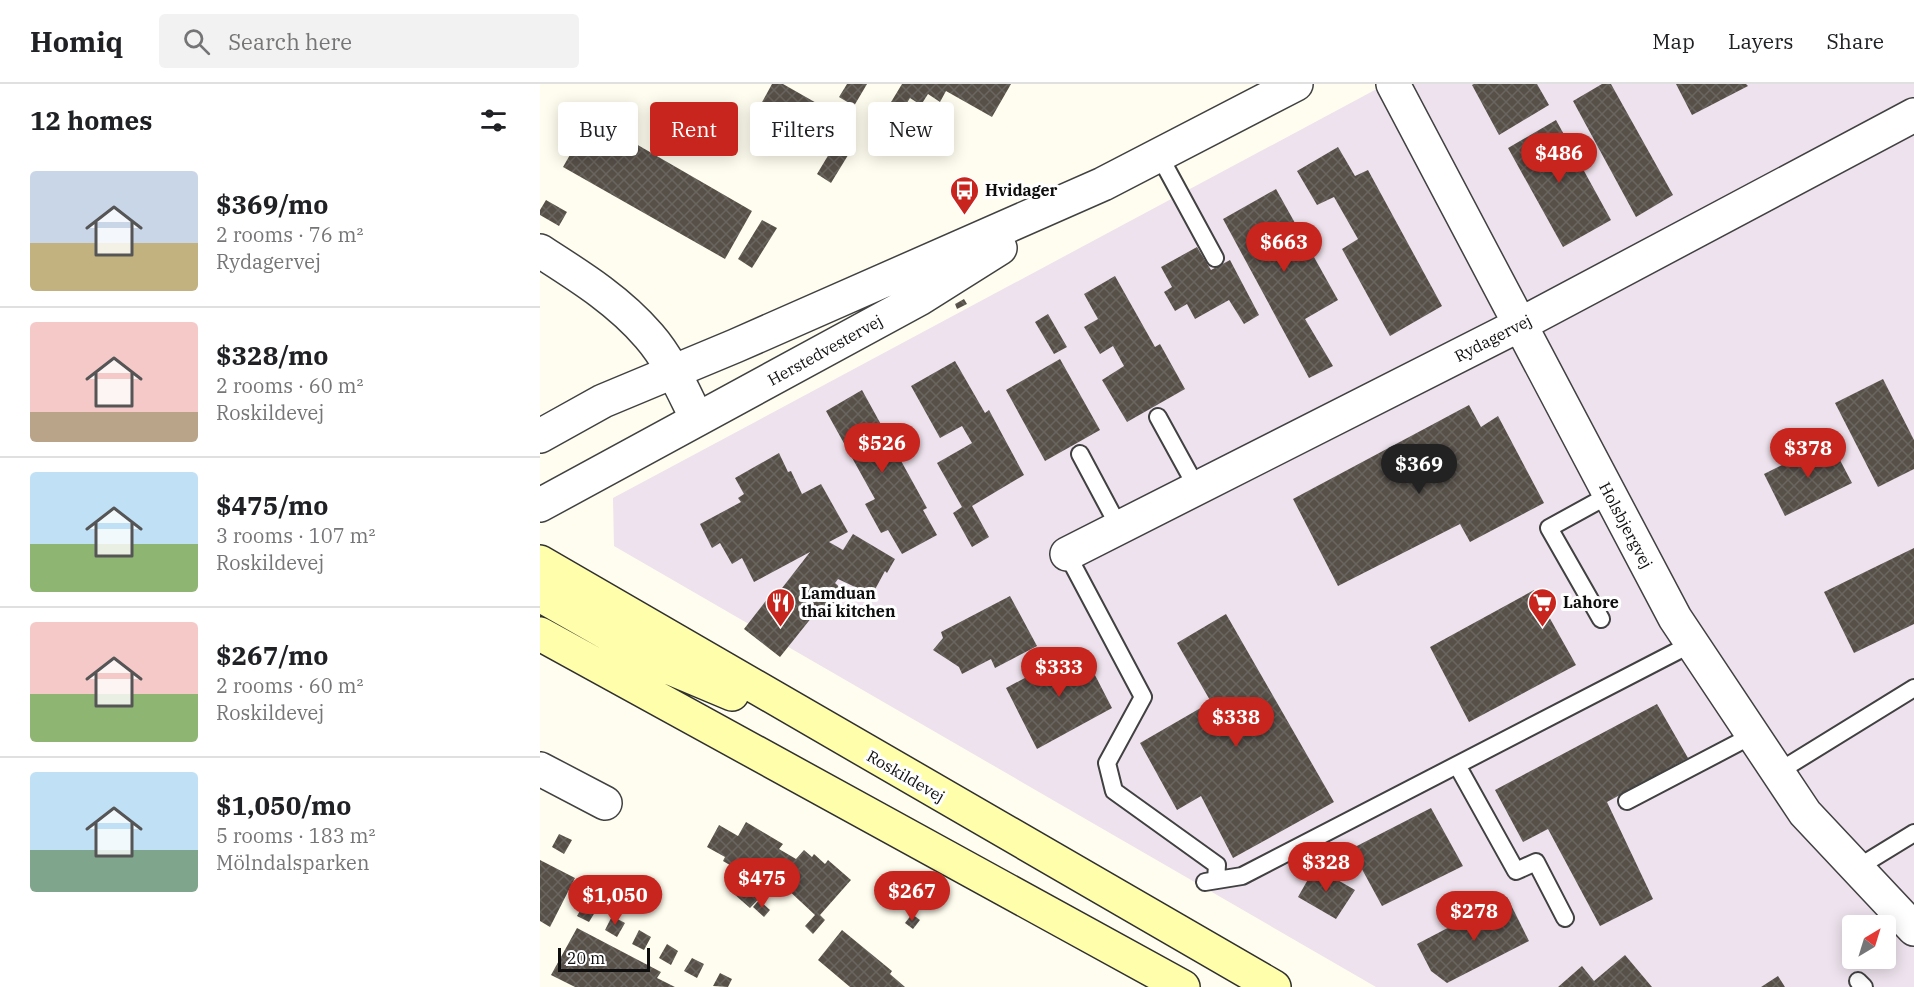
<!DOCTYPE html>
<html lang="en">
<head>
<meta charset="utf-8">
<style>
  :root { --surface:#fff; --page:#f2f2f2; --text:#202124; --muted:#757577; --line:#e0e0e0; --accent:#c7251d }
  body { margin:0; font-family:"IBM Plex Serif",serif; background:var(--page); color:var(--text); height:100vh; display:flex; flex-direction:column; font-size:22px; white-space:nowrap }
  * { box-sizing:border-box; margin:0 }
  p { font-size:20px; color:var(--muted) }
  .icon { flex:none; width:33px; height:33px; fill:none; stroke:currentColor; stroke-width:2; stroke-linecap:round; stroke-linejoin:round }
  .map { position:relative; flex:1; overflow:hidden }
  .drawer { display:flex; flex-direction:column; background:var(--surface); width:540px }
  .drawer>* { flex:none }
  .top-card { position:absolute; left:18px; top:18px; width:570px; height:54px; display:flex; gap:12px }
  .needle { width:39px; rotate:38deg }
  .fabs { position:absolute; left:1302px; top:831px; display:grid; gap:12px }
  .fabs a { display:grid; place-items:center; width:54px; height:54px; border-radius:6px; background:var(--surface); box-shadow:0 3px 15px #0003; font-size:30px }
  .scale { position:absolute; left:18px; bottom:15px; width:92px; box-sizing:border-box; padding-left:6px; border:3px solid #0e0e0e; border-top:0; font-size:16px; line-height:21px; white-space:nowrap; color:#0e0e0e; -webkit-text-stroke:4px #fff; paint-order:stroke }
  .price { position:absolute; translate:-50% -51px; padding:0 14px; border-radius:21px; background:var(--accent); color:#fff; font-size:20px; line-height:39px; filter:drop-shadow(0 2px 3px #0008) }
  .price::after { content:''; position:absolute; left:50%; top:36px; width:18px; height:14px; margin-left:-9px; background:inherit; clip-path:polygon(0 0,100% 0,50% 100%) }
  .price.on { background:#222; color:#fff }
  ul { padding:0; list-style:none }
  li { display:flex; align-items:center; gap:18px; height:150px; padding:0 30px }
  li+li { border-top:2px solid var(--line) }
  li span { display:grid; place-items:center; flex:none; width:168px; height:120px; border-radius:6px; color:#555 }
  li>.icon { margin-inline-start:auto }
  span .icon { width:72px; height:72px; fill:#fffc; stroke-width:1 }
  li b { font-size:26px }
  h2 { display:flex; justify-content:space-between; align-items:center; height:72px; padding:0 30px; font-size:26px }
  .chip { padding:0 21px; border-radius:6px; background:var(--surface); box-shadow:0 3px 15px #0003; font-size:21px; line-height:54px }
  .chip.on { background:var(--accent); color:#fff }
  header { display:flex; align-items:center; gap:36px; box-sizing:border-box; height:84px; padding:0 30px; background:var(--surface); border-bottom:2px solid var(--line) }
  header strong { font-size:28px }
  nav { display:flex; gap:33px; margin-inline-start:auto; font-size:21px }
  .search { width:420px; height:54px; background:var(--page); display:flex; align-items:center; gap:15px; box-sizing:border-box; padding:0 21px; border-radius:6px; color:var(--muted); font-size:22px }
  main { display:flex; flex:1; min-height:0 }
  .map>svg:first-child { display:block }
  .industrial { fill:#ede2ed; fill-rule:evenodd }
  .building { fill:url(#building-cross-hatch) }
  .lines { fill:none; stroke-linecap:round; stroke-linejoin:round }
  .service-casing { stroke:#414141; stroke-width:20 }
  .minor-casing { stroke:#414141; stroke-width:36 }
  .tertiary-casing { stroke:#414141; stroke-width:36 }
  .secondary-casing { stroke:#303030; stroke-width:36 }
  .service { stroke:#fff; stroke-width:16 }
  .minor { stroke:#fff; stroke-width:33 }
  .tertiary { stroke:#fff; stroke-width:33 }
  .secondary { stroke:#fffeaa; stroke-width:33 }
  .labels { text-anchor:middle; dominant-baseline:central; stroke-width:6; stroke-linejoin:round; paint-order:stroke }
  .poi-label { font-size:16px; font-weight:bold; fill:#0e0e0e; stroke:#fff; text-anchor:start }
  .street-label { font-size:16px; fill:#0e0e0e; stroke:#fff }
</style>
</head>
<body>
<header>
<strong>Homiq</strong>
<div class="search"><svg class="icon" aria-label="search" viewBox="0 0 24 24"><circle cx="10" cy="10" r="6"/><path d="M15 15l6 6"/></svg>Search here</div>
<nav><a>Map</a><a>Layers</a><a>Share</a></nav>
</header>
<main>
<section class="drawer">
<h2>12 homes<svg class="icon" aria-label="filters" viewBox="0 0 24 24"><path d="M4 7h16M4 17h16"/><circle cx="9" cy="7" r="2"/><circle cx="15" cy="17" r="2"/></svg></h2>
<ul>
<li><span style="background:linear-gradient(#c9d6e8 60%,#c2b280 0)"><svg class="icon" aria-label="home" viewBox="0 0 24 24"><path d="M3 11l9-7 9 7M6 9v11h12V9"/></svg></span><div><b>$369/mo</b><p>2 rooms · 76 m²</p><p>Rydagervej</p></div></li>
<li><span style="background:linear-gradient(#f6c9c9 75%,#b9a48a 0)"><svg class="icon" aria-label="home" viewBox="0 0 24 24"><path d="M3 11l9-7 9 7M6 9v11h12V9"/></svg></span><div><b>$328/mo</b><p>2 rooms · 60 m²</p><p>Roskildevej</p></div></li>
<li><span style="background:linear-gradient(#bfe0f5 60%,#8fb573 0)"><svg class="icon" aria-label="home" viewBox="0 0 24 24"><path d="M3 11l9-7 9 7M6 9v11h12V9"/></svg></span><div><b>$475/mo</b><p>3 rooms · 107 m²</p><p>Roskildevej</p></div></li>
<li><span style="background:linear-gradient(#f6c9c9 60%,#8fb573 0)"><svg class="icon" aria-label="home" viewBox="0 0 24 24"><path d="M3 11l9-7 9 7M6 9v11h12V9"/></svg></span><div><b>$267/mo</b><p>2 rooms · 60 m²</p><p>Roskildevej</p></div></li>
<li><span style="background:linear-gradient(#bfe0f5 65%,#7fa58c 0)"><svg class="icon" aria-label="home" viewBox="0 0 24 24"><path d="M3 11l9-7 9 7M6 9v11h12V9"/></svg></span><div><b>$1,050/mo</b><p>5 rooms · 183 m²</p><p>Mölndalsparken</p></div></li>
</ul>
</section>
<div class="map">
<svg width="1374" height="903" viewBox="0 0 1374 903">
  <defs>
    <pattern id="building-cross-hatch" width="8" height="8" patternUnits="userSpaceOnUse" patternTransform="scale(1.5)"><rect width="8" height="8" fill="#575049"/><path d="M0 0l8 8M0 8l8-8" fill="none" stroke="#6a655f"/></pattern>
  </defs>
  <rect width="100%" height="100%" fill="#fffdef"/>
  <path class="industrial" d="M846 0H1374V903H836L74 462 73 414ZM1312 842H1346V874H1312Z"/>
  <path class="building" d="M232 0H243L308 37 298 54 313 63 291 99 277 90 289 70 216 29Z
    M307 0H327L314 22 299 13Z
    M362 0H471L452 33 406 7 400 18 388 10 381 21 370 14 356 36 345 28Z
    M934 0H997L1009 21 959 51 932 1Z
    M1062 0H1071L1133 111 1096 133 1033 17Z
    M1136 0H1206L1208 2 1152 31Z
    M51 34 212 127 185 175 23 83Z
    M1016 36 1071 136 1023 163 968 64Z
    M798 63 815 92 828 86 902 222 850 252 802 165 818 155 794 113 777 121 757 87Z
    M736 105 798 216 765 235 793 282 769 294 683 135Z
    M429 107 431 113 417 119 414 113Z
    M6 116 27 128 19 142 0 131V126Z
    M222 136 237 144 212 184 198 175Z
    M657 163 671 186 690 176 719 231 704 240 689 216 655 235 647 220 635 227 624 208 632 203 621 183Z
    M575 192 615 263 620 260 645 305 587 338 562 296 584 282 573 262 560 270 544 243 558 235 544 210Z
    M424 215 427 220 417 225 415 220Z
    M508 230 527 263 514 270 495 238Z
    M520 275 560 346 505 377 466 306Z
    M415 277 445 329 449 326 484 391 432 422 449 453 432 463 413 429 422 423 397 379 432 359 422 342 400 354 371 302Z
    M1343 295 1374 356V385L1338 403 1295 319Z
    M322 306 387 424 383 426 397 451 362 470 348 446 341 449 325 420 335 415 286 327Z
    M929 321 941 343 958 332 1004 419 930 458 920 440 798 502 753 415Z
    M1290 357 1312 399 1245 432 1224 390Z
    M239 369 248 388 251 387 262 410 281 400 308 448 289 458 303 466 313 450 355 475 347 489 345 487 332 511 298 495 295 499 305 508 286 530 275 521 269 530 272 533 240 573 204 545 235 505 239 508 270 468 214 498 202 474 192 480 180 459 172 464 160 440 201 418 198 414 204 410 195 394Z
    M1374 464V540L1314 569 1284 508Z
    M994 506 1036 581 929 638 890 563Z
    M470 512 497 562 455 584 451 575 422 590 419 583 393 566 403 554 401 548Z
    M686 530 794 718 693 774 661 712 637 726 600 659 671 618 637 559Z
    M541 564 572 624 497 665 466 604Z
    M1117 620 1148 674 1067 718 1113 815 1060 842 1008 745 983 758 955 706Z
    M891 724 923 782 842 822 811 765Z
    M206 738 243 760 239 765 256 775 264 766 272 773 274 770 285 780 288 776 311 796 280 831 285 836 273 850 265 842 275 831 245 803 247 801 238 794 237 795 243 800 237 807 231 802 210 824 194 810 204 798 216 806 224 796 222 795 220 799 183 777 185 773 167 763 179 741 198 752Z
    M19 750 32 756 24 770 12 763Z
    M0 776 35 794 10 843 0 837Z
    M775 783 815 806 796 835 758 813Z
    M967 813 989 857 907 899 891 887 877 860Z
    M219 816 230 826 224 833 213 823Z
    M45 818 57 825 49 838 37 832Z
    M372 830 380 836 373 845 365 839Z
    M72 832 85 839 77 853 65 846Z
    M37 844 121 888 117 894 135 903H35L11 891Z
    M99 846 111 853 104 866 92 860Z
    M302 846 352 887 350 890 365 903H310L278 876Z
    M127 860 138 867 131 881 119 874Z
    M1085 871 1112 903H1018L1042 882 1054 897Z
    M152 874 164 880 157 894 144 887Z
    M180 889 192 895 188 903 173 902Z
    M1238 892 1245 903H1221Z"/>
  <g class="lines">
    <defs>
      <path id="service" d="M619 71 675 174
        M618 333 657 404
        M540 370 579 443
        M527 470 603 613 567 679 574 707 677 781 676 796
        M1061 535 1009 444 1069 411
        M917 681 976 787 996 778 1025 834
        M1238 688 1374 604
        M1087 717 1213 651
        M1317 784 1374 749
        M665 798 702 792 1153 559
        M1318 897 1324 903"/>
      <path id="minor" d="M853 0 1135 534 1265 729 1374 845
        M0 167C39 192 78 216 109 252 130 276 143 307 157 335
        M527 470 981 240 1374 31
        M0 685 65 719"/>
      <path id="tertiary" d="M0 352 63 317 195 262 563 100 756 0
        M0 421 379 215 460 164"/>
      <path id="secondary" d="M0 478 734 903
        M0 511 123 581 192 610
        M0 550 643 903"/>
    </defs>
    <use href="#service" class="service-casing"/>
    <use href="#minor" class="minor-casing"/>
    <use href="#tertiary" class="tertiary-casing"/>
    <use href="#secondary" class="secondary-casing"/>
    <use href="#service" class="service"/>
    <use href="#minor" class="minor"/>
    <use href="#tertiary" class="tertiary"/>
    <use href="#secondary" class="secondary"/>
  </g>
  <defs>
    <symbol id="bus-pin" viewBox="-11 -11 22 30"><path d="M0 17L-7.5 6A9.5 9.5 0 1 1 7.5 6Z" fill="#c7251d" stroke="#fff"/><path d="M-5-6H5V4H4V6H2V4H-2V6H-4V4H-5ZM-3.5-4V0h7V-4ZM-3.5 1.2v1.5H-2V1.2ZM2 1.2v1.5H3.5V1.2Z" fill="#fff"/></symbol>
    <symbol id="restaurant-pin" viewBox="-11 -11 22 30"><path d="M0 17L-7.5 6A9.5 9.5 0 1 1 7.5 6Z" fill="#c7251d" stroke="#fff"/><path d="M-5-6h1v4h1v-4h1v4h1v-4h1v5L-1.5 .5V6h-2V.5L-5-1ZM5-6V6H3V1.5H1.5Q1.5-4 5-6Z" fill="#fff"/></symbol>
    <symbol id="supermarket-pin" viewBox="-11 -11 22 30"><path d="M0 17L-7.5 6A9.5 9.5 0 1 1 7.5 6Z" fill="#c7251d" stroke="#fff"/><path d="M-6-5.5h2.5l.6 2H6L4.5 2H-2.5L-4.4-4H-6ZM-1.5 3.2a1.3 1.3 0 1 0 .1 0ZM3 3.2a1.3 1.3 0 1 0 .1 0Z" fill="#fff"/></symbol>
  </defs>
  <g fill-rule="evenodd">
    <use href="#bus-pin" x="408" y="90" width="33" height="45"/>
    <use href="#restaurant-pin" x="224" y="502" width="33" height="45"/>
    <use href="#supermarket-pin" x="986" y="502" width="33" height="45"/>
  </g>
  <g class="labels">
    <g class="poi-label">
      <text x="445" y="106">Hvidager</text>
      <text x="261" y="509">Lamduan<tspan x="261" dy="18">thai kitchen</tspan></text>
      <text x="1023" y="518">Lahore</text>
    </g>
    <g class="street-label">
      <text transform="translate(953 254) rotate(-27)">Rydagervej</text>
      <text transform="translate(285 266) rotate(-29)">Herstedvestervej</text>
      <text transform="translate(1086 441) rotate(62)">Holsbjergvej</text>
      <text transform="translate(366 692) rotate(30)">Roskildevej</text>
    </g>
  </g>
</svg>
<div class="fabs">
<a><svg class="needle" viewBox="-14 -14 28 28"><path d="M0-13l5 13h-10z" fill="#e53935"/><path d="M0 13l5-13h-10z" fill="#757577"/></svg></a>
</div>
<div class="scale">20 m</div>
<b class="price" style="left:1019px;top:100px">$486</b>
<b class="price" style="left:744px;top:189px">$663</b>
<b class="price" style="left:342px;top:390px">$526</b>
<b class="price" style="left:1268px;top:395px">$378</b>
<b class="price on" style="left:879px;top:411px">$369</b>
<b class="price" style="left:519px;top:614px">$333</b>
<b class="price" style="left:696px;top:664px">$338</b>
<b class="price" style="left:786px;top:809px">$328</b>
<b class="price" style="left:222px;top:825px">$475</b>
<b class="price" style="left:372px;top:838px">$267</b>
<b class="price" style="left:75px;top:842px">$1,050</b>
<b class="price" style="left:934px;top:858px">$278</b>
<div class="top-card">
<a class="chip">Buy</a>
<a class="chip on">Rent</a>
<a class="chip">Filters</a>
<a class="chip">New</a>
</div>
</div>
</main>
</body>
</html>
